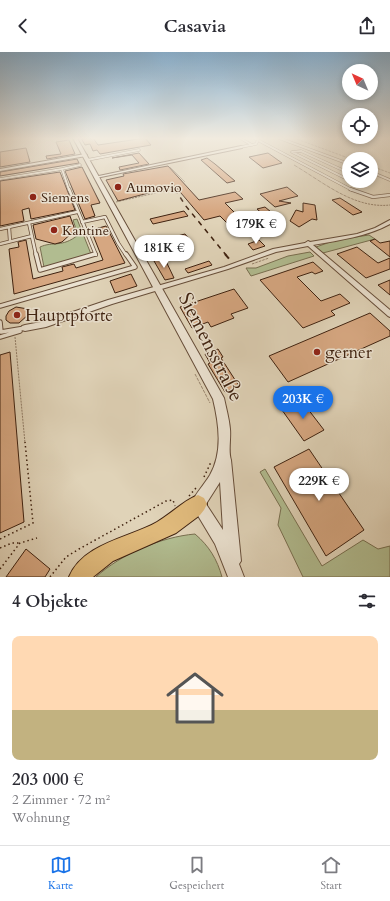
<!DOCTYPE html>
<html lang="de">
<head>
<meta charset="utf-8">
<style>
  :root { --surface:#fff; --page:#f2f2f3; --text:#2b2b33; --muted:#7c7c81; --line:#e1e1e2; --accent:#1a73e8 }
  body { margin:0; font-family:Cardo,serif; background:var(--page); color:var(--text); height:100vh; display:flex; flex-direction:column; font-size:15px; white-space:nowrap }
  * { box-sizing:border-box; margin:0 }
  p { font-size:13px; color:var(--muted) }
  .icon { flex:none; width:22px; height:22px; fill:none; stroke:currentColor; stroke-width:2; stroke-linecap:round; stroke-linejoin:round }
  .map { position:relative; height:525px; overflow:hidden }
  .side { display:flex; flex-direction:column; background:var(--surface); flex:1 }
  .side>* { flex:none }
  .needle { width:26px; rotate:316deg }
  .controls { position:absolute; left:342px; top:12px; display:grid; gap:8px }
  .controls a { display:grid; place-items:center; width:36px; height:36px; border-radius:50%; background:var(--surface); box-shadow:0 2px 6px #0003; font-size:20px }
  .price { position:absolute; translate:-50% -34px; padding:0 9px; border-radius:14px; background:#fff; color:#222; font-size:13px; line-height:26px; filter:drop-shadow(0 1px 2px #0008) }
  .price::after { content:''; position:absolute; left:50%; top:24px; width:12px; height:9px; margin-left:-6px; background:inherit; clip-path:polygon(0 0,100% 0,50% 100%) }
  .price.active { background:var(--accent); color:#fff }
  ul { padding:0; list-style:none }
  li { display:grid; align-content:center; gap:8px; height:212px; padding:0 12px }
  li+li { border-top:1px solid var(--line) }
  li span { display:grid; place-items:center; height:124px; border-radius:8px; color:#555 }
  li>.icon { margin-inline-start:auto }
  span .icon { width:72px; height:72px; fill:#fffc; stroke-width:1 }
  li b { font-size:17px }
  h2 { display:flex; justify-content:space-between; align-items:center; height:48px; padding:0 12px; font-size:17px }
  header { display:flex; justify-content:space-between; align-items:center; height:52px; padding:0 12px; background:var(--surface); font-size:18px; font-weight:700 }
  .dock { display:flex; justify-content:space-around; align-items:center; height:56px; border-top:1px solid var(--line); background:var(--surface); font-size:11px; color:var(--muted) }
  .dock a { display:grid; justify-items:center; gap:2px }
  .dock .active { color:var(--accent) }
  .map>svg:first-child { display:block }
  .green { fill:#b1bc90; stroke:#786f50 }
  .building { fill:#d6a781; stroke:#3f2210 }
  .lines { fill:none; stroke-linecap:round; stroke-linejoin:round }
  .service-far2-casing { stroke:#674e3a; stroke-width:3 }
  .service-far1-casing { stroke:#674e3a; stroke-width:4 }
  .service-casing { stroke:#674e3a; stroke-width:5.5 }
  .minor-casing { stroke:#674e3a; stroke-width:2 }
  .tertiary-casing { stroke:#674e3a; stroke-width:2 }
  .trunk-casing { stroke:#3f2210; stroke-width:2 }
  .path-far1 { stroke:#3f2210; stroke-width:1; stroke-dasharray:0.5 1; stroke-linecap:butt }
  .path { stroke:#3f2210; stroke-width:1.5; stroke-dasharray:1.5 3; stroke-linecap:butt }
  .service-far2 { stroke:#ebe2d1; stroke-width:2 }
  .service-far1 { stroke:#ebe2d1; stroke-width:2.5 }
  .service { stroke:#ebe2d1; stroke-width:3.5 }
  .minor { fill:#ebe2d1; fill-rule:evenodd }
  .tertiary { fill:#ebe2d1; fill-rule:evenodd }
  .trunk { fill:#e0ba7c; fill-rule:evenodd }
  .rail-far2 { stroke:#3f2210; stroke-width:1; stroke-dasharray:4 4; stroke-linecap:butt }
  .rail-far1 { stroke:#3f2210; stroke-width:1.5; stroke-dasharray:5 5; stroke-linecap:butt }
  .rail { stroke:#3f2210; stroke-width:2; stroke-dasharray:6 6; stroke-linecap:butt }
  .poi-dot { fill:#8f2418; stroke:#ebe2d1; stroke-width:1.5 }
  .labels { text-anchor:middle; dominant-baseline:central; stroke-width:3; stroke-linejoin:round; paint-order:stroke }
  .far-poi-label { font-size:14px; fill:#3f2210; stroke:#ebe2d1; text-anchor:start }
  .poi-label { font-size:17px; fill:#3f2210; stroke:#ebe2d1; text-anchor:start }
  .near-street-label { font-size:20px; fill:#3f2210; stroke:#ebe2d1 }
</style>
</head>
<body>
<header><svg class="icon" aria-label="back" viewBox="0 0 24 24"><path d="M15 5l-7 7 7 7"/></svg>Casavia<svg class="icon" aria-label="share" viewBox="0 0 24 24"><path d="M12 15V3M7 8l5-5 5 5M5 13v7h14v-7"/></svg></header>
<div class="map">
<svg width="390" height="525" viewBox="0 0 390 525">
  <rect width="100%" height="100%" fill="#e0d3b8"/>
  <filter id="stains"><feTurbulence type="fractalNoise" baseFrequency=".005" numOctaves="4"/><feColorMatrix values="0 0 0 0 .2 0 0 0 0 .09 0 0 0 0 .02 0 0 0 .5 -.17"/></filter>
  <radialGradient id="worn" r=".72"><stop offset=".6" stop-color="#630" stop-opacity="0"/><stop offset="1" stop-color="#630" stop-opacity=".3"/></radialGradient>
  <path class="green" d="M77 167 91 202 44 215 40 195C53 189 62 196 78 183L73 168Z
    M369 183 375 187 323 201 316 195 336 188Z
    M310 200 314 204 251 224 246 216H256L288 204Z
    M265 417 322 514 363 488 378 497 390 494V525H303L278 473 281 456 260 420Z
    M195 482C209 494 217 507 222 525H96C121 502 161 485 195 482Z"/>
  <path class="building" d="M81 86H93L98 93 145 86 151 93 100 102 97 98 93 99 90 92 85 93Z
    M69 88 75 102 47 107 46 104 61 102 56 90Z
    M26 96 30 110 0 115V100Z
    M139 101 149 112 120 118 119 115 139 111 132 103 112 106Z
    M268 101 282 111 263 116 249 105Z
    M207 106 215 112 235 129 227 131 201 108Z
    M77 107 79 111 0 124V120Z
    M168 114 199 148 235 140 243 147 225 151 254 180 240 184 220 164 204 168 175 134 118 149 106 128 124 124 123 122Z
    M82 115 100 151 91 153 95 164 85 167 65 119Z
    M60 120 75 158 31 167 29 156 22 158 24 169 0 174V129Z
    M287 135 298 144 279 149 291 151 275 155 260 142Z
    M340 146 362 160 353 163 332 148Z
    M303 151 315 153 317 168 312 167 299 175 290 169 296 158 303 160Z
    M265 155 277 165 282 170 274 172 257 157Z
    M184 159 188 164 153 172 150 167Z
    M70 164 75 178 62 190 55 192 36 187 33 173Z
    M106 174 125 211 14 242 9 197 19 195 18 190 26 188 33 227 63 219 62 215 74 212 76 216 103 208 91 178Z
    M185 182 189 187 172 192 175 196 161 200 155 190Z
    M375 187 380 191 390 189V205L370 189Z
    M259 188 265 194 253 198 248 192Z
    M357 195 378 211 390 206V217L366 226 337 202Z
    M164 205 174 226 165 228 154 209Z
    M209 209 212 213 188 221 185 217Z
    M313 210 323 219 315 222 312 220 297 225 321 249 340 242 350 251 331 259 335 263 303 276 260 228Z
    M131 222 137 234 115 241 110 229Z
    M390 228V243L378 233Z
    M234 237 248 256 231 262 234 266 211 275 208 270 192 276 180 255Z
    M16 255 28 257 29 262 19 271H10L6 268V264L9 259Z
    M370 261 390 279V284L288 330 269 304Z
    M218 297 223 305 221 306 239 334 225 340 208 312 210 311 205 302Z
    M10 300 24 470 0 481V303Z
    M301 348 324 378 304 389 282 358Z
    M309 397 364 478 326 504 274 415Z
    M26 497 50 517 45 525H6Z"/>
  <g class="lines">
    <defs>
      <path id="service-far2" d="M240 86 252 93
        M254 86 352 138
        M279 86 349 112
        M241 95 256 92 257 90
        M87 108 139 98
        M62 117 80 113
        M371 120 390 128
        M349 121 301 99 292 100 349 128
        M0 127 62 117 69 138
        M351 129 362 132 364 129"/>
      <path id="service-far1" d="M69 137 96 203
        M350 137 373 145 390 143
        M82 170 105 165 118 191 126 203
        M29 171 36 203
        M9 175 10 189
        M0 177 77 160
        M0 192 32 184"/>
      <path id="service" d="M36 202 40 218 95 202
        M0 254 135 215 126 202
        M0 270 1 280 25 276
        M0 285 20 279"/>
      <path id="minor" d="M241 94H242V96L96 126 94 125Z
        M85 102 87 103 86 104 0 119V117Z
        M390 168V172C366 185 340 188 313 193L390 258V265L388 264 308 194 276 200 228 217 112 252 46 275 25 279 22 278 21 276 22 274 25 273 46 269 108 248 224 215 273 197 305 191 308 189 310 190 357 182 375 176Z"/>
      <path id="tertiary" d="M73 86H77L224 346C226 356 229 366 230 377 231 387 228 399 231 408L241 509 239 512 244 525H228L215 492 191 452C195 442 204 433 210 423 223 400 219 372 213 347ZM220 430 223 478 206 452Z"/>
      <path id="trunk" d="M198 443 204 446 207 452 204 458 200 463 176 481 113 509 93 525H69C83 491 129 486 157 470 171 462 183 449 198 443Z"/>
    </defs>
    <use href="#service-far2" class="service-far2-casing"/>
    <use href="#service-far1" class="service-far1-casing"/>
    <use href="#service" class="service-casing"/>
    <use href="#minor" class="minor-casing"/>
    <use href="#tertiary" class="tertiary-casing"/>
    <use href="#trunk" class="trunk-casing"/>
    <path class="path-far1" d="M294 86 351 107
      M299 87 309 86
      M294 113C323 130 354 157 390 153
      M371 114 390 121
      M170 115 185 130
      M116 150 173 137
      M252 212 269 206
      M15 285 25 391
      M195 322 210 351"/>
    <path class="path" d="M204 425 211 410
      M189 444 196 436
      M0 487 33 471 25 390
      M0 496 12 491H20
      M0 517 20 491 37 486
      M50 525 66 505 79 497 166 449 173 448 175 454"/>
    <use href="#service-far2" class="service-far2"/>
    <use href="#service-far1" class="service-far1"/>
    <use href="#service" class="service"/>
    <use href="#minor" class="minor"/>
    <use href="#tertiary" class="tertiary"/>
    <use href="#trunk" class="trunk"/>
    <path class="rail-far2" d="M173 134 175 138"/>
    <path class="rail-far1" d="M175 137 185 153 226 203"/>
    <path class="rail" d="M225 202 231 209"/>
  </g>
  <linearGradient id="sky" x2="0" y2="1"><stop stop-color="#89b4d6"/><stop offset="0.54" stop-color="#f1ebdf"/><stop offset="1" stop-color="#f1ebdf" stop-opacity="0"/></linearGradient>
  <rect width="390" height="160" fill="url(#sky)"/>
  <g class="poi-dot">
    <circle cx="118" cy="135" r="4"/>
    <circle cx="33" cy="145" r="4"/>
    <circle cx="54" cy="178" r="4"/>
    <circle cx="17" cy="263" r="4"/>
    <circle cx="317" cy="300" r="4"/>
  </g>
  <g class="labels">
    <g class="far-poi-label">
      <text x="126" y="135">Aumovio</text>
      <text x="41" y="145">Siemens</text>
      <text x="62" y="178">Kantine</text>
    </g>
    <g class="poi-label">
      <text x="25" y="263">Hauptpforte</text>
      <text x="325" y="300">gerner</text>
    </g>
    <g class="near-street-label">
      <text transform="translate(211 295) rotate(63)">Siemensstraße</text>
    </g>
  </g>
  <rect width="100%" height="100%" filter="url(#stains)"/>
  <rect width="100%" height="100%" fill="url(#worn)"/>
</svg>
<div class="controls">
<a><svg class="needle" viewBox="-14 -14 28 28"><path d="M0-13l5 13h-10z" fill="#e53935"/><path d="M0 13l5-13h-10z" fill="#7c7c81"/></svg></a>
<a><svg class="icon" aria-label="locate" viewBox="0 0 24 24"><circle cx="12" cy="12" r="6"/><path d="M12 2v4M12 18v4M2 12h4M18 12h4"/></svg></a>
<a><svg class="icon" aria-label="layers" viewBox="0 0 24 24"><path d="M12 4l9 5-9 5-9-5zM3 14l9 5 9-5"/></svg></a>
</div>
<b class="price" style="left:256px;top:193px">179K €</b>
<b class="price" style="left:164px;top:217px">181K €</b>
<b class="price active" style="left:303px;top:368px">203K €</b>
<b class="price" style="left:319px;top:450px">229K €</b>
</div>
<section class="side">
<h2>4 Objekte<svg class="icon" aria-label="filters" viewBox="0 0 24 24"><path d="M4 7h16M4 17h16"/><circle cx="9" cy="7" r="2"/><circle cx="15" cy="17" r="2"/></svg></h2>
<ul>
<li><span style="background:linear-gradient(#ffd9b3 60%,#c2b280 0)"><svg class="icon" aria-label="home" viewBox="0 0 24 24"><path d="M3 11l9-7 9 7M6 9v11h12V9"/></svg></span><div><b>203 000 €</b><p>2 Zimmer · 72 m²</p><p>Wohnung</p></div></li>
</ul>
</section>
<nav class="dock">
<a class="active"><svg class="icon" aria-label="map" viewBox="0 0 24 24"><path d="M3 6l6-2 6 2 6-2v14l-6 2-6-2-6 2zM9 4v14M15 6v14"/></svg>Karte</a>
<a><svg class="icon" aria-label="saved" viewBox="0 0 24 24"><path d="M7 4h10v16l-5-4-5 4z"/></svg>Gespeichert</a>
<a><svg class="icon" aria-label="home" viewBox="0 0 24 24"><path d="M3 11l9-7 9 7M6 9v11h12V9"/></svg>Start</a>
</nav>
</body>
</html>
